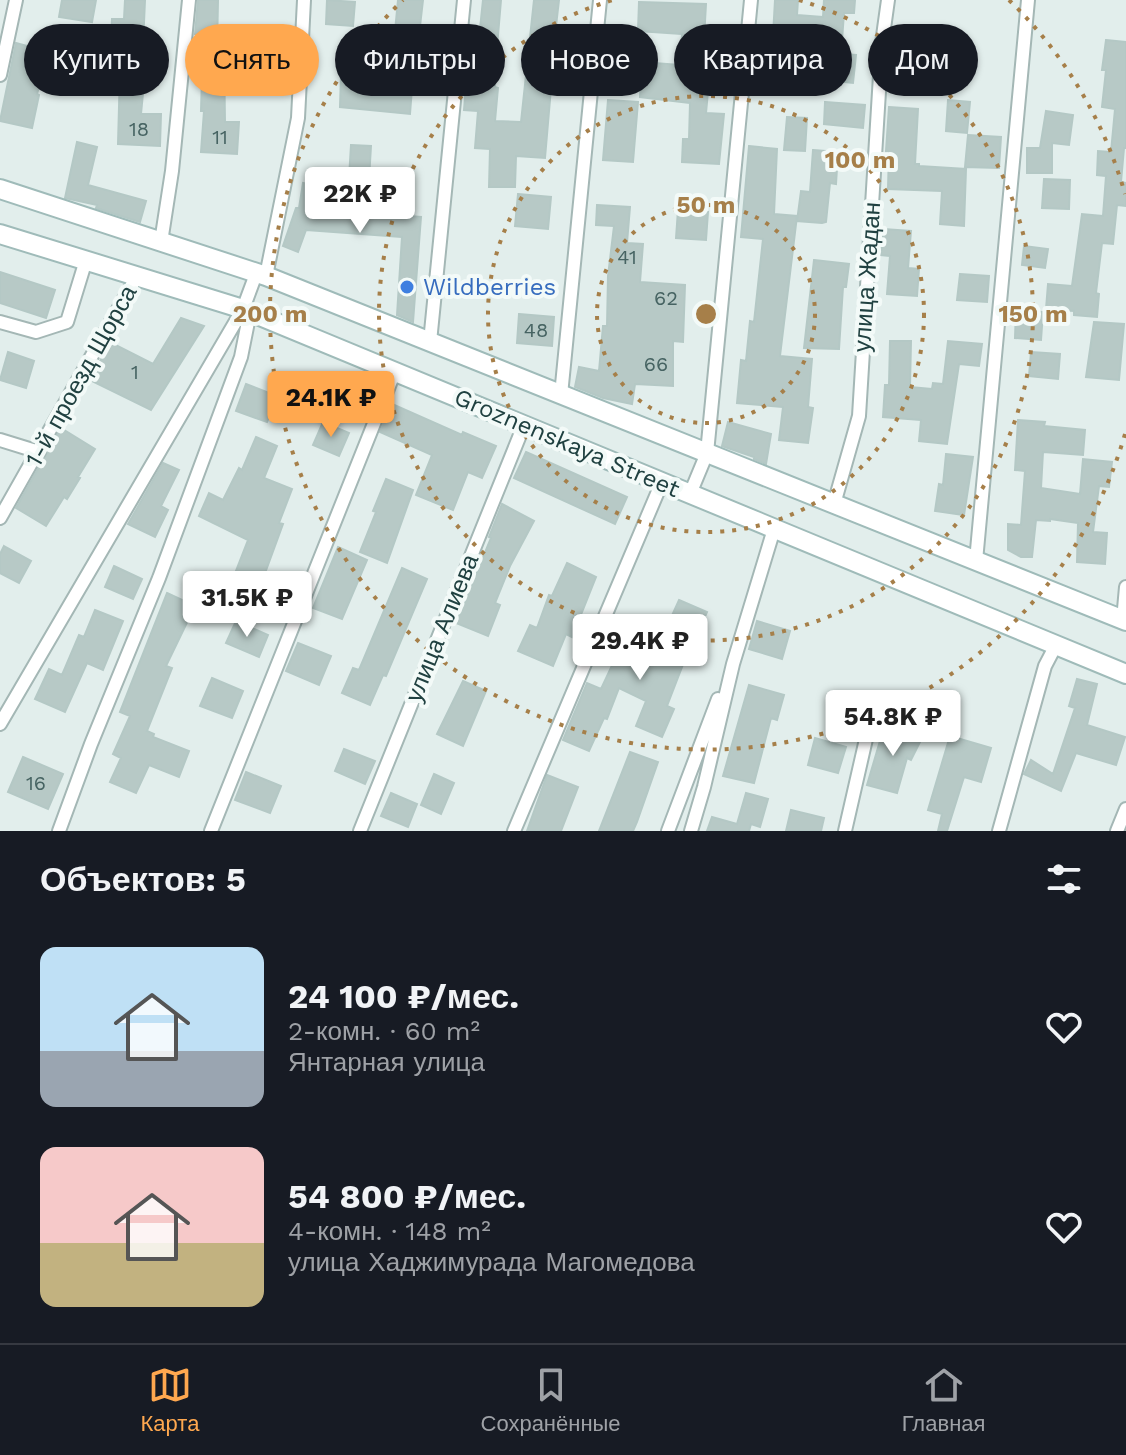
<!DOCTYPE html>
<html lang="ru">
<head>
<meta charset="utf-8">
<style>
  :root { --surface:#171b24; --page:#242831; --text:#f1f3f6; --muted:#9ea1a6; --line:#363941; --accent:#ffa84f }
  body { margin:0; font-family:"Work Sans",sans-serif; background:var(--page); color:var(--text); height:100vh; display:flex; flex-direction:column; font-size:30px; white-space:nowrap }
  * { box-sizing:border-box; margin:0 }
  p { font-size:26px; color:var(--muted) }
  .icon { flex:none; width:44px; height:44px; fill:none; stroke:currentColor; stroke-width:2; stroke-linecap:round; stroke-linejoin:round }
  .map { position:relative; height:831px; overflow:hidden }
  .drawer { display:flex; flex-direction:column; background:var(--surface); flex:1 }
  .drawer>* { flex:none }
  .top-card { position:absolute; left:24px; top:24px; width:1078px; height:72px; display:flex; gap:16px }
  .price { position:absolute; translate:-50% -68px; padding:0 18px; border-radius:8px; background:#fff; color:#222; font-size:26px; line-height:52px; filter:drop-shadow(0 2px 4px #0008) }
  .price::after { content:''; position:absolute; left:50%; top:48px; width:24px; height:18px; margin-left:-12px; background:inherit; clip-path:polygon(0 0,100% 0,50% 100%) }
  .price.on { background:var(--accent); color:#111 }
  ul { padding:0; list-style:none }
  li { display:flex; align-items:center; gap:24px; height:200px; padding:0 40px }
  li span { display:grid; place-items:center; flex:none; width:224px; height:160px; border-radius:16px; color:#555 }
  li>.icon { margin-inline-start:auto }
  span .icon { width:96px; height:96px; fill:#fffc; stroke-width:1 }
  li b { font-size:34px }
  h2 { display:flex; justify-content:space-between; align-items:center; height:96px; padding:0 40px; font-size:34px }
  .chip { padding:0 28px; border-radius:36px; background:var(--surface); box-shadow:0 2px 6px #0004; font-size:28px; line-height:72px }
  .chip.on { background:var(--accent); color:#111 }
  .tab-bar { display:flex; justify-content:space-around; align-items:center; height:112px; border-top:2px solid var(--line); background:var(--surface); font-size:22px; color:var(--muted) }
  .tab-bar a { display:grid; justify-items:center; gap:4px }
  .tab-bar .on { color:var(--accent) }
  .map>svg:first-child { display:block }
  .building { fill:#b7c9c6; stroke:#b4c8c5; stroke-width:2 }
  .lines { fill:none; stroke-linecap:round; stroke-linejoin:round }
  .street-casing { stroke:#a4b7b5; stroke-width:16 }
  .secondary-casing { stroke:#9fbbb9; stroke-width:22 }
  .street { stroke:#fff; stroke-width:12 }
  .secondary { stroke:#fff; stroke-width:18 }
  .ring { fill:none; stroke:#a67f49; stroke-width:4; stroke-dasharray:4 8 }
  .shop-dot { fill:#3f7fe0; stroke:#f3faf8; stroke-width:3 }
  .labels { text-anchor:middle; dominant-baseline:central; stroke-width:8; stroke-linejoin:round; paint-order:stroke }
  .number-label { font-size:20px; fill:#466362 }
  .street-label { font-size:24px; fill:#204141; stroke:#f3faf8 }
  .shop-label { font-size:24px; fill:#366cbe; stroke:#f3faf8; text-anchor:start }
  .centre { fill:#a67f49; stroke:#f3faf8; stroke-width:4 }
  .ring-label { font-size:24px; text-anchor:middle; font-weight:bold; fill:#a67f49; stroke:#f3faf8; stroke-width:8; stroke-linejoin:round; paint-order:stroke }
</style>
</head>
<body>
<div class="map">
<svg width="1126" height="831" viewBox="0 0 1126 831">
  <rect width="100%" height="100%" fill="#e2eeec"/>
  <path class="building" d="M62 0H96L92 22 59 17Z
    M125 0H145L143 45 111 44 112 19H124Z
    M198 0H218L217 50H224L225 122H239L237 154 201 152 204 111H201L202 77 198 76 199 34H195Z
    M327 0 355 2 353 26 326 24Z
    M398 0H423L419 35H412L407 88H412L410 114 340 107 342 40 394 42Z
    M483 0H501L496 59 495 87 498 88 495 121 521 122 534 0H559L553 52H551L548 88H551L545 158 516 156 515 187H489L490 149 475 148 478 111 464 110 466 85 474 86Z
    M775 0H798L797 15 823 17 824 0H855L854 13H844L841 54 856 55 853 83 815 79V76L775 73 777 36H773Z
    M639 2 706 4 704 39H713L706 113 724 114 719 164 682 162 683 139H689L690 103 640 97 642 62 680 65 682 34 638 31Z
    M1106 40 1126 42V148H1124L1121 182 1126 183V206L1117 205 1113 244 1102 243 1096 293 1099 294 1097 317 1074 315V311L1046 309 1048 284 1072 286 1082 214 1103 216 1106 176 1097 175 1098 151 1111 152 1115 109 1102 107 1106 70H1102Z
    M16 43 49 52 37 94 39 95 32 128 0 121Z
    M120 70 145 73 141 114H161L160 146 118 144Z
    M608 100 638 102 633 162 603 160Z
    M948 100 970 102 967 133 946 131Z
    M825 102 865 105 863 128 824 124Z
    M889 107 918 109 915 164H919V166L966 169 964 226 940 224 942 191 888 189 889 151H886Z
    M1046 111 1073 115 1069 145 1052 143V173H1027V148H1040Z
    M787 117 807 118 805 151 784 150Z
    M968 135 1001 137 999 168 965 167Z
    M77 142 97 147 88 185 146 201 140 222 96 208 97 205 65 198Z
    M351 145 371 146 369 179 349 178Z
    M749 146 777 149 774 214 797 216 780 356 812 359 808 407 813 408 808 443 779 440 783 407 737 403 741 360 746 361 750 321 754 322 763 239 741 237Z
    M813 150 838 152 836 184 830 183 826 222 822 223 797 221 801 191 810 192Z
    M1044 179 1070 180 1069 209 1042 208Z
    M303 183 331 187 328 210 421 217 413 322 397 315 402 237 306 230 298 252 283 246 296 208H299Z
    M518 194 551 197 548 229 515 226Z
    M597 205 630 207 627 243 643 244 640 282 685 285 683 342 673 341V386L635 384 632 404 603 398 575 387 579 367 599 371 603 326H607L608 276 614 226 596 225Z
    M678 210 708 212 706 240 676 238Z
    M883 229 911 231 908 268 919 269 917 296 887 294 890 256 881 255Z
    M1024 246 1048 249 1045 268 1022 265Z
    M814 260 849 264 846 287H843L839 349 804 348Z
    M0 272 55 290 46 318 0 303Z
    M960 274 989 276 987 302 957 300Z
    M1016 310 1043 312 1041 340 1015 338Z
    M519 314 554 317 552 346 517 343Z
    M181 318 204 326 151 410 90 380 110 342 153 364Z
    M1094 322 1124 324 1119 380 1086 377Z
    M890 341H911L910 387 932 389 933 383 943 384 948 341 982 344 979 366 959 364 947 444 919 441 921 420 883 417 885 385H889Z
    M8 352 34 361 26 388 0 380Z
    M1031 352 1060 354 1058 379 1029 376Z
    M246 384 277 396 267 422 236 411Z
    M392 404 462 435 463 432 496 446 482 478 468 472 453 510 416 495 432 455 380 432Z
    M1018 420 1045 422 1044 426 1085 430 1083 455 1043 452 1041 488 1080 494 1083 459 1112 462 1109 487 1099 486 1093 532 1107 533 1105 564 1077 562 1078 523 1050 519V521L1036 520 1032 557H1021L1008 550V524L1021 525 1025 471 1015 470Z
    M323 422 349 433 339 456 313 445Z
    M728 422 771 434 766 464 754 459V457L722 446Z
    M61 428 95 449 78 477 80 478 67 499 64 497 46 526 16 508Z
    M256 437 277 446 264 478 292 489 279 523 283 524 261 584 257 582 240 617 218 606 231 580 232 581 248 540 199 516 209 493 223 500 239 468 242 470Z
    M526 452 627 497 615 524 514 478Z
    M946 454 973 457 964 515 935 511 939 484 943 485Z
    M163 463 179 470 161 506 168 510 155 537 128 524Z
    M386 479 413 490 387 563 360 552 376 512 373 511Z
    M502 504 534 521 510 566 495 603 500 605 488 636 456 623 491 538 489 537Z
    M4 546 31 561 19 583 0 573V554Z
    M338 547 367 560 342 619 313 608Z
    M567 563 596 577 572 637 566 634 553 666 518 651 530 625 537 628 549 595 552 596Z
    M114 566 142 579 133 599 105 587Z
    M402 568 427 579 386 676 383 675 370 705 342 693 353 668 359 670Z
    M167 593 195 606 166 666 172 668 147 731 154 734 153 737 189 751 179 777 149 765 136 793 110 782 121 758 113 754 130 716 120 712Z
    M679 600 707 612 696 637 694 636 667 706 674 709 662 737 636 726 646 701 619 688 607 719 604 718 589 751 563 740 587 683 601 689 615 659 646 673Z
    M95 610 123 621 103 670 87 663 65 712 35 699 49 669 62 675 79 635 84 637Z
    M236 621 268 635 259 657 226 643Z
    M757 621 790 631 782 659 749 649Z
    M298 643 331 656 319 685 286 671Z
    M212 678 243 691 232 718 200 706Z
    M1077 679 1097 684 1087 725 1125 737 1116 765 1076 753 1061 791 1024 774 1031 760 1053 774 1075 708 1069 706Z
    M463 681 486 691 463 746 437 734Z
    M749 685 784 695 777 720 771 718 754 783 723 776Z
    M890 722 922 738 911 760 907 758 897 793 867 785 880 741Z
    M950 736 991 748 981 782 964 777 947 831H938L942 814 928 810Z
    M815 738 846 747 838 773 808 765Z
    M344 749 375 761 365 784 335 771Z
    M630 752 658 762 637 822 633 831H599Z
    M23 757 63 774 48 809 8 792Z
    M246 772 281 786 270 813 235 800Z
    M434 774 454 783 441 814 421 805Z
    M547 775 578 787 561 831H527Z
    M391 793 417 804 408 827 381 816Z
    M746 793 768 799 760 827 751 824 749 831H707L712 817 737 824Z
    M791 810 824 818 821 831H786Z"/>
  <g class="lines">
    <defs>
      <path id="street" d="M0 75 16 0
        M161 242 172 171 189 0
        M266 276 298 118 304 0
        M0 322 36 332 67 322 86 260
        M430 342 464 0
        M561 395 600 0
        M0 440 39 452
        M690 494 707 453 751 0
        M834 504 859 416 882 43 888 0
        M0 518 137 276
        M976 561 1028 0
        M1123 620 1126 587
        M0 724 243 309 256 274
        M59 831 91 744 159 578 241 357 248 322 243 309
        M211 831 395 371
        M360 831 524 425
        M514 831 662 482
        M668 831 718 699
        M691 831 704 787 733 664 774 529
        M845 831 869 726
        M999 831 1045 666 1056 645
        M1117 831 1126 809"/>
      <path id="secondary" d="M0 189 266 276 1126 621
        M0 234 243 309 1126 674"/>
    </defs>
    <use href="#street" class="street-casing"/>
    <use href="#secondary" class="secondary-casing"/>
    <use href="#street" class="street"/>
    <use href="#secondary" class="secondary"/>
  </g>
  <g class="ring">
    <circle cx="706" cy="314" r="109"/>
    <circle cx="706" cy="314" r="218"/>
    <path d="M799 0A327 327 0 1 1 613 0"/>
    <path d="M1125 434A436 436 0 1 1 403 0M1009 0A436 436 0 0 1 1125 194"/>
  </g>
  <circle class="shop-dot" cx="407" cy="287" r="8"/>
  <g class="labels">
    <g class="number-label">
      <text x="139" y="129">18</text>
      <text x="220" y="137">11</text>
      <text x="627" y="257">41</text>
      <text x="666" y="298">62</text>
      <text x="536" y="330">48</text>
      <text x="656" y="364">66</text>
      <text x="135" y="372">1</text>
      <text x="36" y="783">16</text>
    </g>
    <g class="street-label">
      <text transform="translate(867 277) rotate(-86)">улица Жадан</text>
      <text transform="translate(81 376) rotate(-61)">1-й проезд Щорса</text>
      <text transform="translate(567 443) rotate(23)">Groznenskaya Street</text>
      <text transform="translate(442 628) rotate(-68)">улица Алиева</text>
    </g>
    <g class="shop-label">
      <text x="423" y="287">Wildberries</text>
    </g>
  </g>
  <circle cx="706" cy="314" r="12" class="centre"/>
  <g class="ring-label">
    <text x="860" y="168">100 m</text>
    <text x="706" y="213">50 m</text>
    <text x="1033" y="322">150 m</text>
    <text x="270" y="322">200 m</text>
  </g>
</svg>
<b class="price" style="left:360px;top:235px">22K ₽</b>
<b class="price on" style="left:331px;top:439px">24.1K ₽</b>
<b class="price" style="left:247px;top:639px">31.5K ₽</b>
<b class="price" style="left:640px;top:682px">29.4K ₽</b>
<b class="price" style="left:893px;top:758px">54.8K ₽</b>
<div class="top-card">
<a class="chip">Купить</a>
<a class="chip on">Снять</a>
<a class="chip">Фильтры</a>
<a class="chip">Новое</a>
<a class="chip">Квартира</a>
<a class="chip">Дом</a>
</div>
</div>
<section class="drawer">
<h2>Объектов: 5<svg class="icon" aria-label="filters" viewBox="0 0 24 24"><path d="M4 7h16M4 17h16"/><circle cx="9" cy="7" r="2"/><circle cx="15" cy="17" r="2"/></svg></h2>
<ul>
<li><span style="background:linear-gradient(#bfe0f5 65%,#9aa5b1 0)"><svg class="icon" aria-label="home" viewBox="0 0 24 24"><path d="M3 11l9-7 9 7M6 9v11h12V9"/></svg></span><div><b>24 100 ₽/мес.</b><p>2-комн. · 60 m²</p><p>Янтарная улица</p></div><svg class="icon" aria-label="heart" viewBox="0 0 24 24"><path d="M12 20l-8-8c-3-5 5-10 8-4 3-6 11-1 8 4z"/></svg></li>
<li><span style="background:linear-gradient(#f6c9c9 60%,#c2b280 0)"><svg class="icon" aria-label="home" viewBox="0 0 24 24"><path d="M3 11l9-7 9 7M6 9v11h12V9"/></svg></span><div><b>54 800 ₽/мес.</b><p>4-комн. · 148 m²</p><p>улица Хаджимурада Магомедова</p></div><svg class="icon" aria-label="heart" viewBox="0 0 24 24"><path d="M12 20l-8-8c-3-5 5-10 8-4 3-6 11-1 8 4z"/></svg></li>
</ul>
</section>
<nav class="tab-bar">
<a class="on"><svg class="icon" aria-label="map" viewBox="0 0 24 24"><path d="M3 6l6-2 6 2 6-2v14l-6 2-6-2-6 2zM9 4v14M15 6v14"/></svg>Карта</a>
<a><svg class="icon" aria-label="saved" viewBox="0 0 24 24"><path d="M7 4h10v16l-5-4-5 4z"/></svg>Сохранённые</a>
<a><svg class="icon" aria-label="home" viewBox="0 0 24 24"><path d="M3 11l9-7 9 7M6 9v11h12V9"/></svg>Главная</a>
</nav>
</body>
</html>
